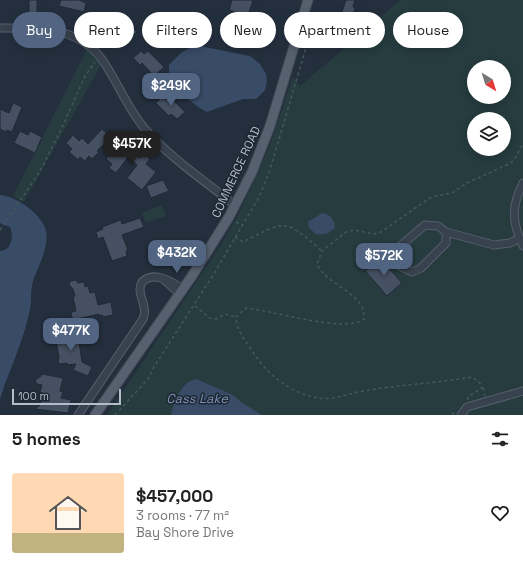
<!DOCTYPE html>
<html lang="en">
<head>
<meta charset="utf-8">
<style>
  :root { --surface:#fff; --page:#f6f6f6; --text:#222; --muted:#767676; --accent:#516482 }
  body { margin:0; font-family:"Space Grotesk",sans-serif; background:var(--page); color:var(--text); height:100vh; display:flex; flex-direction:column; font-size:15px; white-space:nowrap }
  * { box-sizing:border-box; margin:0 }
  p { font-size:13px; color:var(--muted) }
  .icon { flex:none; width:22px; height:22px; fill:none; stroke:currentColor; stroke-width:2; stroke-linecap:round; stroke-linejoin:round }
  .map { position:relative; height:415px; overflow:hidden }
  .panel { display:flex; flex-direction:column; background:var(--surface); flex:1 }
  .panel>* { flex:none }
  .top-card { position:absolute; left:12px; top:12px; width:499px; height:36px; display:flex; gap:8px }
  .needle { width:26px; rotate:142deg }
  .fabs { position:absolute; left:467px; top:60px; display:grid; gap:8px }
  .fabs a { display:grid; place-items:center; width:44px; height:44px; border-radius:50%; background:var(--surface); box-shadow:0 2px 10px #0003; font-size:20px }
  .scale { position:absolute; left:12px; bottom:10px; width:109px; box-sizing:border-box; padding-left:4px; border:2px solid #b4bcc9; border-top:0; font-size:11px; line-height:14px; white-space:nowrap; color:#b4bcc9; -webkit-text-stroke:3px #1d2633; paint-order:stroke }
  .price { position:absolute; translate:-50% -34px; padding:0 9px; border-radius:8px; background:var(--accent); color:#fff; font-size:13px; line-height:26px; filter:drop-shadow(0 1px 2px #0008) }
  .price::after { content:''; position:absolute; left:50%; top:24px; width:12px; height:9px; margin-left:-6px; background:inherit; clip-path:polygon(0 0,100% 0,50% 100%) }
  .price.on { background:#222; color:#fff }
  ul { padding:0; list-style:none }
  li { display:flex; align-items:center; gap:12px; height:100px; padding:0 12px }
  li span { display:grid; place-items:center; flex:none; width:112px; height:80px; border-radius:4px; color:#555 }
  li>.icon { margin-inline-start:auto }
  span .icon { width:48px; height:48px; fill:#fffc; stroke-width:1 }
  li b { font-size:17px }
  h2 { display:flex; justify-content:space-between; align-items:center; height:48px; padding:0 12px; font-size:17px }
  .chip { padding:0 14px; border-radius:18px; background:var(--surface); box-shadow:0 2px 10px #0003; font-size:14px; line-height:36px }
  .chip.on { background:var(--accent); color:#fff }
  .map>svg:first-child { display:block }
  .green { fill:#263c3f; fill-rule:evenodd }
  .water { fill:#394c67 }
  .building { fill:#455162; stroke:#1f2835 }
  .lines { fill:none; stroke-linecap:round; stroke-linejoin:round }
  .minor-casing { stroke:#565f6c; stroke-width:9 }
  .major-casing { stroke:#414a57; stroke-width:11 }
  .path { stroke:#44595c; stroke-width:1.5; stroke-dasharray:3 3; stroke-linecap:butt }
  .minor { stroke:#38414e; stroke-width:7 }
  .major { stroke:#56606e; stroke-width:9 }
  .labels { text-anchor:middle; dominant-baseline:central; stroke-width:3; stroke-linejoin:round; paint-order:stroke }
  .street-label { font-size:12px; fill:#b4bcc9; stroke:#1d2633 }
  .water-label { font-size:13px; font-style:italic; fill:#7c92b1; stroke:#1d2633 }
</style>
</head>
<body>
<div class="map">
<svg width="523" height="415" viewBox="0 0 523 415">
  <rect width="100%" height="100%" fill="#242f3e"/>
  <path class="green" d="M400 0H523V415H107L219 248 237 217 252 186 270 145 293 76 300 86ZM474 67H504V97H474ZM474 119H504V149H474Z
    M87 49 101 65 24 202 13 196Z
    M162 205 166 216 146 223 142 213Z"/>
  <path class="water" d="M195 45 250 56 260 64 266 74 267 81 265 90 256 99H243L207 112C195 106 173 89 169 75 169 72 169 68 169 65L181 53Z
    M0 195C15 195 43 215 46 231 49 248 38 266 33 281 30 290 32 300 30 309 25 335 14 360 5 384 3 389 2 394 0 399V251C12 251 14 235 10 227L0 223Z
    M322 213C330 214 335 220 335 228 328 234 324 235 316 234L309 228 308 222Z
    M196 379 233 395 241 402 262 415H171C174 402 181 382 196 379Z"/>
  <path class="building" d="M29 0H37V16H29Z
    M61 0H79L86 3 84 12 59 6Z
    M232 0H253L248 16 229 10Z
    M346 0H355L353 7 355 8 352 19 341 15Z
    M121 14 127 21 129 20 133 25 131 26 137 32 129 39 118 27 116 28 111 23Z
    M141 51 144 54 148 51 164 67 154 76 142 63 140 65 133 58Z
    M169 96 185 112 177 119 171 114 169 116 156 103 162 97 166 100Z
    M13 103 22 107 12 132 7 130 6 132 0 129V109L9 113Z
    M102 129 111 137 97 151 99 152 92 159 89 156 85 161 80 157 78 160 69 152 72 149 66 143 73 135 79 141 82 138 88 144Z
    M20 131 28 135 30 131 42 137 35 153 14 143Z
    M118 142 140 158 143 153 150 159 146 164 156 172 142 190 127 178 137 165 128 157 116 173 109 168 112 164 106 159Z
    M163 180 169 191 151 198 146 186Z
    M140 218 144 227 122 235 128 250 126 251 127 256 112 261 103 237 98 239 96 232 103 229 102 227 121 220 122 224Z
    M380 258 402 283 387 296 365 271Z
    M76 280 78 283 84 282 85 287 88 286 90 293 95 292 98 305 111 302 113 315 103 317 102 315 99 316V314L73 320 71 315 72 312 76 311 73 297 75 296 73 289 70 286 69 283 71 281Z
    M71 330H75L76 336 78 335 82 362 92 367 88 376 73 370 76 364 67 365V363L60 364 58 362 59 357 55 336 63 331Z
    M42 374 63 378 60 391 63 392 61 398 71 400 68 413 35 409 40 405 42 393 40 392 42 385 37 384 35 380 41 376Z"/>
  <g class="lines">
    <defs>
      <path id="minor" d="M0 28C42 28 83 26 107 67 120 88 129 110 145 129 168 156 207 183 235 205
        M523 183C511 206 512 223 523 246
        M446 232V243L421 268 412 272 400 266 396 258 399 247 425 225 438 226 446 232 494 245 510 243 520 238
        M163 279 180 294
        M78 415 143 319C149 305 135 294 142 282 154 270 172 282 183 289
        M461 415 467 407 523 391"/>
      <path id="major" d="M95 415 192 276 229 217 252 172 270 126 308 0"/>
    </defs>
    <use href="#minor" class="minor-casing"/>
    <use href="#major" class="major-casing"/>
    <path class="path" d="M236 222 242 225
      M0 230 39 173 60 132 85 76 95 62
      M235 237 243 242C287 220 284 218 322 251
      M195 306 210 318 216 319 225 314 236 317
      M483 388 485 396
      M468 400V397L482 388 480 383 472 377C436 383 399 385 363 391 346 394 331 402 313 397 288 391 266 373 253 352 246 341 236 331 236 317L246 308C271 310 346 334 364 319 367 293 325 285 317 264L322 251 346 232 354 230 374 234 381 232 424 202 432 197 452 193 467 183 509 164 514 160 523 144
      M115 415 149 378 152 370 215 272 259 197 269 173 313 24
      M452 415 455 411"/>
    <use href="#minor" class="minor"/>
    <use href="#major" class="major"/>
  </g>
  <g class="labels">
    <g class="street-label">
      <text transform="translate(236 172) rotate(-65)">COMMERCE ROAD</text>
    </g>
    <g class="water-label">
      <text x="197" y="398">Cass Lake</text>
    </g>
  </g>
</svg>
<div class="fabs">
<a><svg class="needle" viewBox="-14 -14 28 28"><path d="M0-13l5 13h-10z" fill="#e53935"/><path d="M0 13l5-13h-10z" fill="#767676"/></svg></a>
<a><svg class="icon" aria-label="layers" viewBox="0 0 24 24"><path d="M12 4l9 5-9 5-9-5zM3 14l9 5 9-5"/></svg></a>
</div>
<div class="scale">100 m</div>
<b class="price" style="left:171px;top:107px">$249K</b>
<b class="price on" style="left:132px;top:165px">$457K</b>
<b class="price" style="left:177px;top:274px">$432K</b>
<b class="price" style="left:384px;top:277px">$572K</b>
<b class="price" style="left:71px;top:352px">$477K</b>
<div class="top-card">
<a class="chip on">Buy</a>
<a class="chip">Rent</a>
<a class="chip">Filters</a>
<a class="chip">New</a>
<a class="chip">Apartment</a>
<a class="chip">House</a>
</div>
</div>
<section class="panel">
<h2>5 homes<svg class="icon" aria-label="filters" viewBox="0 0 24 24"><path d="M4 7h16M4 17h16"/><circle cx="9" cy="7" r="2"/><circle cx="15" cy="17" r="2"/></svg></h2>
<ul>
<li><span style="background:linear-gradient(#ffd9b3 75%,#c2b280 0)"><svg class="icon" aria-label="home" viewBox="0 0 24 24"><path d="M3 11l9-7 9 7M6 9v11h12V9"/></svg></span><div><b>$457,000</b><p>3 rooms · 77 m²</p><p>Bay Shore Drive</p></div><svg class="icon" aria-label="heart" viewBox="0 0 24 24"><path d="M12 20l-8-8c-3-5 5-10 8-4 3-6 11-1 8 4z"/></svg></li>
</ul>
</section>
</body>
</html>
